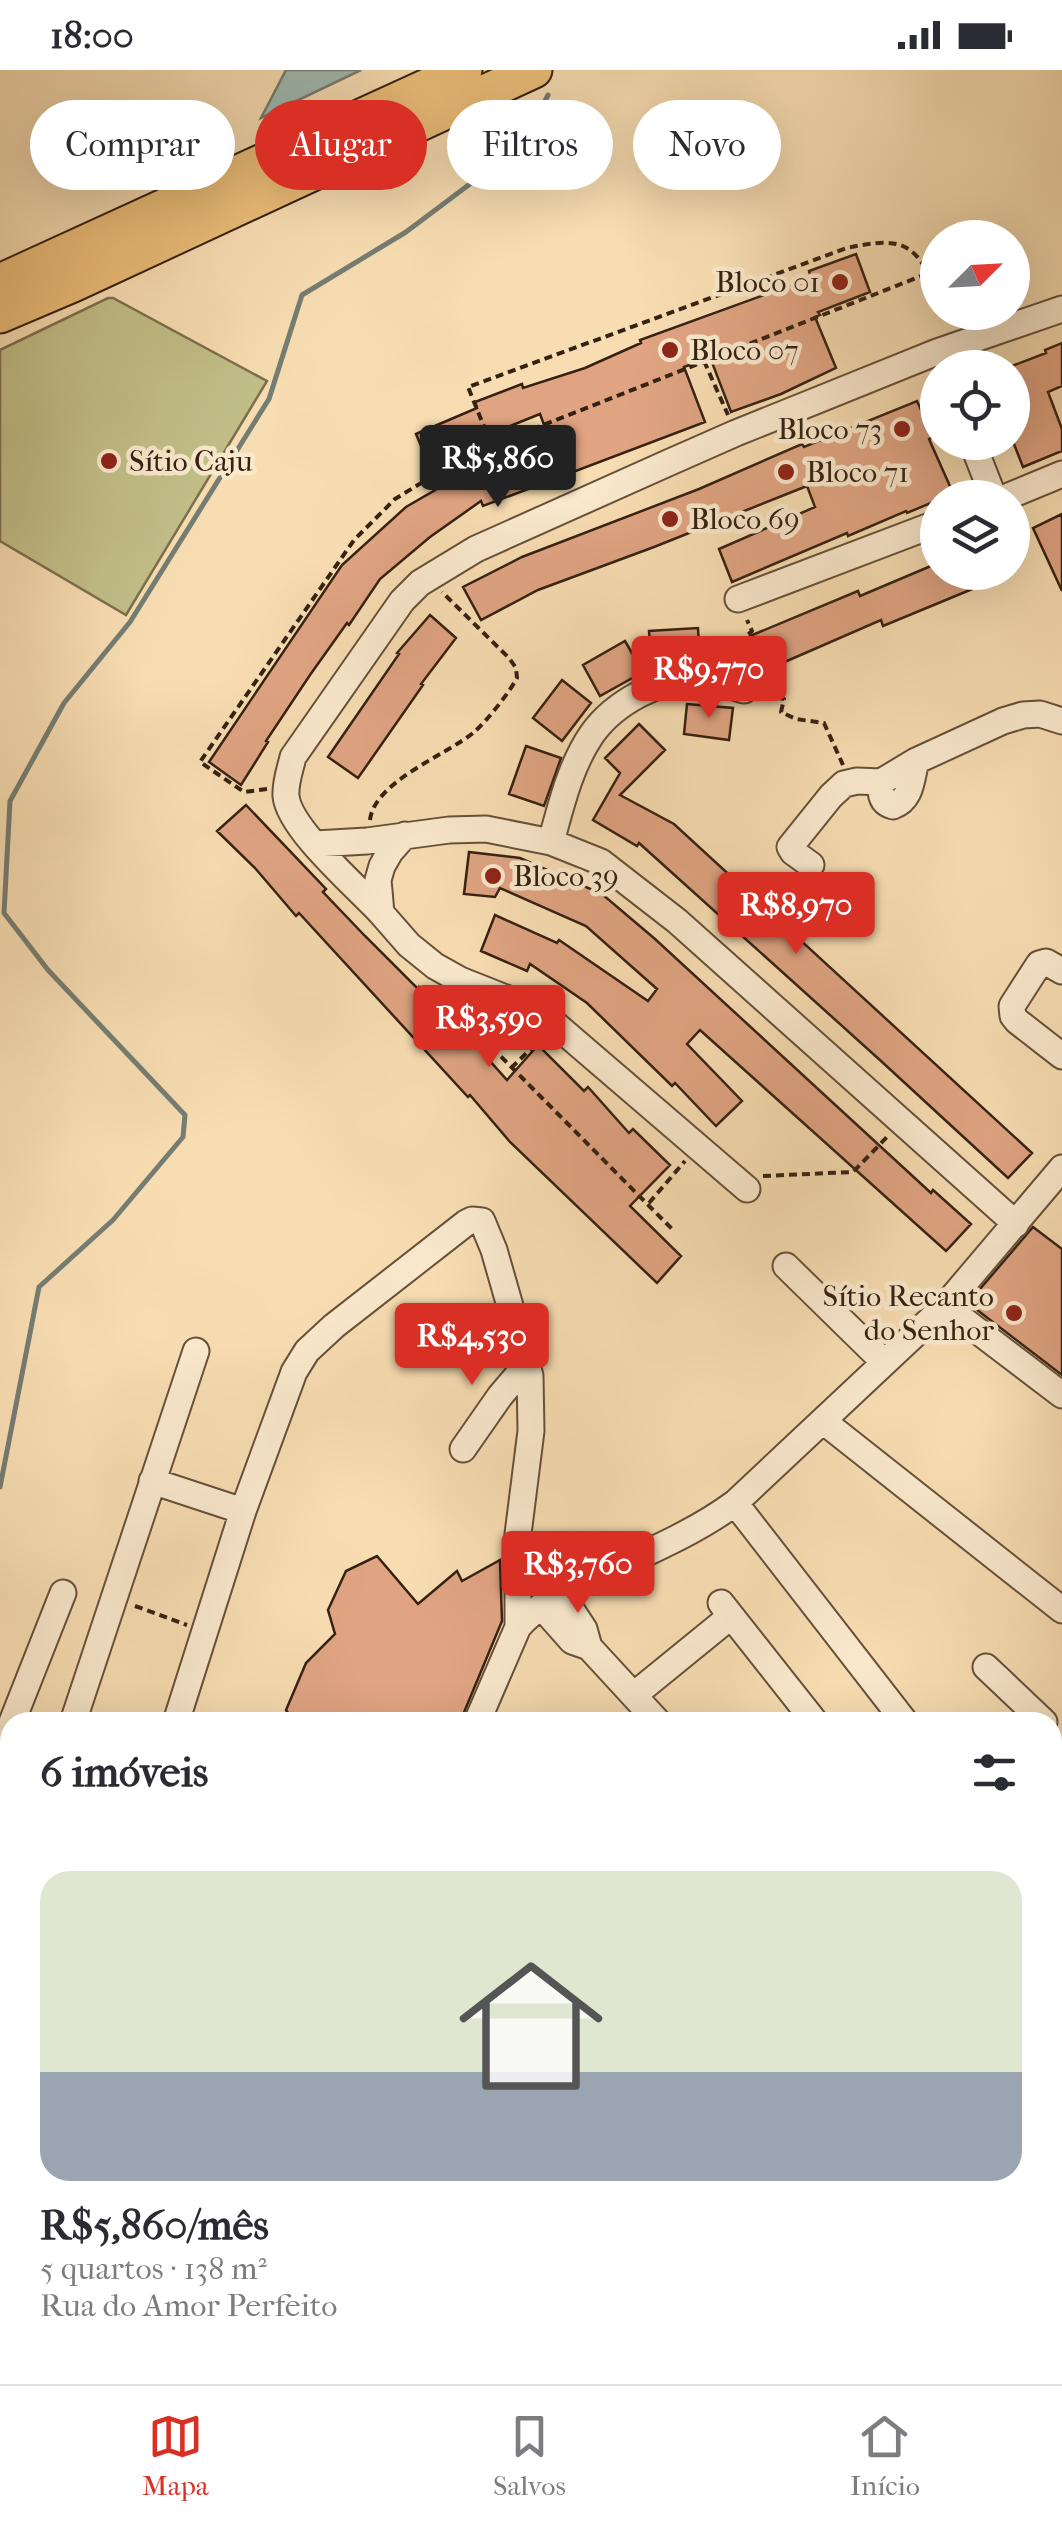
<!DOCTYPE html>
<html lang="pt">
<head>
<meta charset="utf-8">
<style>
  :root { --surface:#fff; --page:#f2f2f3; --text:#2b2b33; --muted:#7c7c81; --line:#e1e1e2; --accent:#d93025 }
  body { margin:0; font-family:"IM FELL French Canon",serif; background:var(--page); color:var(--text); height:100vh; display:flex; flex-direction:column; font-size:38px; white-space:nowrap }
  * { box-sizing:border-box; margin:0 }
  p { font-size:32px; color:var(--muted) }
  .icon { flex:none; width:55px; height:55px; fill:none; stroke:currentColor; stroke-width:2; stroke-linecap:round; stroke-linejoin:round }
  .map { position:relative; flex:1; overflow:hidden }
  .panel { position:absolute; left:0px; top:1642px; width:1062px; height:672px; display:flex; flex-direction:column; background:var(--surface); border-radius:30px 30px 0 0; box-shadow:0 10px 40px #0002 }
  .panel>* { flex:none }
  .banner { position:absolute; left:30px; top:30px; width:1002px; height:90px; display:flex; gap:20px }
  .needle { width:65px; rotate:66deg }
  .tools { position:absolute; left:920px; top:150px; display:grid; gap:20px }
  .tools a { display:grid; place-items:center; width:110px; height:110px; border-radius:50%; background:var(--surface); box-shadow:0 10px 40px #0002; font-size:50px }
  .price { position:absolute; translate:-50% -85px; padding:0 22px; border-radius:10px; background:var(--accent); color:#fff; font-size:32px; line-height:65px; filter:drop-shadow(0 2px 5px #0008) }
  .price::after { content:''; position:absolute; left:50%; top:60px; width:30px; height:22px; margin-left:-15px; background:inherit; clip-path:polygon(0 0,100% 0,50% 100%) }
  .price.active { background:#222; color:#fff }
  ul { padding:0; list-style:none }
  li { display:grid; align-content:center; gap:20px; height:530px; padding:0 40px }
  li+li { border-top:2px solid var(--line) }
  li span { display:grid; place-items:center; height:310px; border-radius:30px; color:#555 }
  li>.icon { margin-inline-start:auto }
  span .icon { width:180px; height:180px; fill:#fffc; stroke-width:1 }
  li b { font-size:42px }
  h2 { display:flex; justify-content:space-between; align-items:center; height:120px; padding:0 40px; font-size:42px }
  .tag { padding:0 35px; border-radius:45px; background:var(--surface); box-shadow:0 10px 40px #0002; font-size:35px; line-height:90px }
  .tag.active { background:var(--accent); color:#fff }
  .status { display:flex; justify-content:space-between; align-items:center; height:70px; padding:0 50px; background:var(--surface); direction:ltr }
  .status svg { height:28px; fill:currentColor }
  .tab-bar { display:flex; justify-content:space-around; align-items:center; height:140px; border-top:2px solid var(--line); background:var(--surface); font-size:28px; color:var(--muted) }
  .tab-bar a { display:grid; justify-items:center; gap:5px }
  .tab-bar .active { color:var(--accent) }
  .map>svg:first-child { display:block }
  .green { fill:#c2bf89; stroke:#7c704e; stroke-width:2.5 }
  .water { fill:#9fbbb3; stroke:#757d73; stroke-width:2.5 }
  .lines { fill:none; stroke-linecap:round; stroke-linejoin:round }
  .stream { stroke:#757d73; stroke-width:5 }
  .building { fill:#e0a482; stroke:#352112; stroke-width:2.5 }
  .minor-casing { stroke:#66503a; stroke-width:29 }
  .highway-casing { stroke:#352112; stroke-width:39 }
  .path { stroke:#352112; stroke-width:4; stroke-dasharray:8 5; stroke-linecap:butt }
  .minor { stroke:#fae9cd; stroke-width:25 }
  .highway { stroke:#ecbe79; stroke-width:35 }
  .poi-dot { fill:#8f2418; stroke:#fae9cd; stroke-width:4 }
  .labels { text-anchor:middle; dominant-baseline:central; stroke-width:9; stroke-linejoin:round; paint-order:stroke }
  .poi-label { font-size:30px; fill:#352112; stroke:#fae9cd; text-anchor:start }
</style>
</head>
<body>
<div class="status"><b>18:00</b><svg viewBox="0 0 49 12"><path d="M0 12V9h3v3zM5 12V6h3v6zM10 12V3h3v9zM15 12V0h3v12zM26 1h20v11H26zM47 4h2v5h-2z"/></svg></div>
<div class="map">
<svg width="1062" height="2314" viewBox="0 0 1062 2314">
  <rect width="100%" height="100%" fill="#f8ddb2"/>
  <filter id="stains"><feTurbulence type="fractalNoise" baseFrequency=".002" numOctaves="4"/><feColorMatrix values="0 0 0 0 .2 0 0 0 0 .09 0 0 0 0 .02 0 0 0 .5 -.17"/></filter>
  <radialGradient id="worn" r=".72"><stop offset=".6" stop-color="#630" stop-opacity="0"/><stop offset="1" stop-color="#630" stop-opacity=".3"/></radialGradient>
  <path class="green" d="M108 228H113L267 311 126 545 0 471V280Z
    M0 2131 10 2133V2263L0 2261Z"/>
  <path class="water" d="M286 0H361L261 48Z
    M678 2305H791L788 2314H675Z"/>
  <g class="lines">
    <path class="stream" d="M0 1417 39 1217 113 1150 183 1067 185 1045 48 900 4 843 10 731 64 633 130 552 269 329 302 225 406 162 523 74 548 25
      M1052 2013 1062 2010
      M599 2314 601 2305"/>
  </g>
  <path class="building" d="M856 184 870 222 818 242 820 245 815 247 836 298 781 324 731 342 710 287 684 297 705 352 483 436 481 431 430 467 380 509 349 555 347 553 310 605 266 671 268 672 241 715 209 692 342 495 406 437 482 393 484 396 550 371 540 344 473 371 475 375 429 395 416 364 477 338 475 332 522 314 523 318 585 298 641 273 640 270 811 208 809 201Z
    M1062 273V316L1048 322 1062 359V381L1023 397 1012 369V296L1046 283 1045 280Z
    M917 331 933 367 929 369 953 423 938 428V430L907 443 906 441 848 466 847 463 732 512 719 479 815 437 807 416 654 477 538 520 481 550 463 517 522 487 699 419 802 374 804 377Z
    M1062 444V521L1033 458Z
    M938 493V502L1011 503 883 556 881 550 764 601 750 566 858 521 860 526Z
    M430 545 456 568 421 614 423 615 358 708 328 687 399 584 397 583Z
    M698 558 700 593 652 599 649 561Z
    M625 571 643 602 600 626 583 595Z
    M562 610 591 633 562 671 533 648Z
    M687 634 733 638 729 670 684 664Z
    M639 654 665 680 620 725 674 754 1032 1083 1008 1108 881 991 639 773 637 776 593 750 620 703 605 688Z
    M526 676 561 688 544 736 509 724Z
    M246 735 326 819 323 822 365 866 418 919 419 917 461 965 464 962 507 1010 538 975 584 1021 588 1017 629 1063 633 1059 670 1095 630 1136 681 1186 657 1213 510 1072 470 1025 468 1027 299 843 296 846 255 798 217 761Z
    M469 782 520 788 602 824 655 869 931 1123 933 1120 971 1154 946 1181 700 960 687 974 742 1031 716 1056 675 1013 672 1016 587 933 530 894 527 901 481 881 495 845 557 873 559 870 648 931 657 919 586 856 500 818 495 827 464 824Z
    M1033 1157 1062 1179V1305L968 1233Z
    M377 1486 418 1534 457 1501 462 1511 500 1490 502 1551 460 1652H294L286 1640 306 1593 335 1564 328 1540 346 1501Z"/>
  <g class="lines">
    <defs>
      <path id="minor" d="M972 372 994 428
        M1004 428 1062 404
        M738 529 938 453
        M881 712C880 723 881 733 893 736 912 729 911 709 916 691
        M405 765 390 782 382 796 378 810 381 843 409 875 435 896 460 910 536 940 556 955 747 1119
        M551 772C561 736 570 696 592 664 614 633 661 607 699 609 715 610 730 616 744 620
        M315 774 367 771 449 760 486 759 551 772 601 792 677 851 1016 1154
        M811 795 793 782 790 777 831 726 844 714 857 711 881 712 916 691 1003 651 1023 645 1040 644 1062 651
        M381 843C358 818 289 759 286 726 285 713 290 700 293 687L402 531 420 513 476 479 668 393 736 363 937 282 1062 239
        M1062 901 1046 892 1039 894 1012 936 1013 946 1017 951 1062 986
        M786 1196 884 1292
        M945 1236 1062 1325
        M823 1351 1062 1540
        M463 1379 500 1326 528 1293
        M152 1411 243 1441 294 1302 307 1281 334 1256 466 1153 472 1150 482 1151 494 1180 530 1306 531 1361 518 1464V1557
        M735 1433 905 1652
        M561 1524 584 1559 589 1577 658 1652
        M721 1533 815 1652
        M541 1536 572 1571 589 1577
        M986 1597 1044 1652
        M634 1625 731 1546
        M12 1652 63 1523
        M73 1652 196 1281
        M176 1652 243 1441
        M477 1652 518 1557C537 1535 563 1523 589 1510 638 1486 692 1465 735 1433L945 1236 1062 1098
        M0 1689 10 1660
        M1052 1843 1057 1849
        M0 1876 10 1845
        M0 1907 10 1910
        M0 2150 10 2152
        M1052 2201 1062 2215
        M904 2305 910 2314
        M976 2305 982 2314
        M1049 2305 1055 2314
        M189 2314 190 2305"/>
      <path id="highway" d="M0 212 464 0
        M0 245 73 214 534 0"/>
    </defs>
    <use href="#minor" class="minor-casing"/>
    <use href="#highway" class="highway-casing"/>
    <path class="path" d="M946 242 950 247 973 246
      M704 291 728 345
      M491 374 468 317 847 178C902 166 916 172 938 224
      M723 593 729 581 752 561 747 550
      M764 625 784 629 781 642 796 649 824 653 843 695
      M267 719 244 722 200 692 354 470 395 429 467 385 929 203
      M370 750C374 712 446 685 473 663 487 651 509 623 517 608L516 598 509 588 442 522
      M437 922 673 1160
      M511 998 540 970
      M763 1106 852 1102 856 1099 888 1066
      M649 1133 685 1091
      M135 1536 187 1555"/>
    <use href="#minor" class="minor"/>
    <use href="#highway" class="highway"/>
  </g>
  <g class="poi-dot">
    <circle cx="840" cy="212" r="10"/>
    <circle cx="670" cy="280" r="10"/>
    <circle cx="902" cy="359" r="10"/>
    <circle cx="109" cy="391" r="10"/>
    <circle cx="786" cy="402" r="10"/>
    <circle cx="670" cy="449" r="10"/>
    <circle cx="493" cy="806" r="10"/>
    <circle cx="1014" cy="1243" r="10"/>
  </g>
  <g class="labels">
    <g class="poi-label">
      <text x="820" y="212" text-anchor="end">Bloco 01</text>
      <text x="690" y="280">Bloco 07</text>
      <text x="882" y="359" text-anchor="end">Bloco 73</text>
      <text x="129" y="391">Sítio Caju</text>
      <text x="806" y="402">Bloco 71</text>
      <text x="690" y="449">Bloco 69</text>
      <text x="513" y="806">Bloco 39</text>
      <text x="994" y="1226" text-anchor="end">Sítio Recanto<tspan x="994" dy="34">do Senhor</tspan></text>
    </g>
  </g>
  <rect width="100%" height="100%" filter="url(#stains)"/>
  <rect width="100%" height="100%" fill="url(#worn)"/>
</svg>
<div class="tools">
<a><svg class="needle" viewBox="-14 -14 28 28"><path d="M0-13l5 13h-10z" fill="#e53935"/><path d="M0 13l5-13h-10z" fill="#7c7c81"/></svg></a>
<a><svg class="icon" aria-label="locate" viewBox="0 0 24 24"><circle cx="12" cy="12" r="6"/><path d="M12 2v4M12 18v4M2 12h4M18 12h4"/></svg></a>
<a><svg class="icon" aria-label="layers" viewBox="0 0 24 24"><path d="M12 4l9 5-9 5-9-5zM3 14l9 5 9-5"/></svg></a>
</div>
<b class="price active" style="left:498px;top:440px">R$5,860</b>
<b class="price" style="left:709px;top:651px">R$9,770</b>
<b class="price" style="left:796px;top:887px">R$8,970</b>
<b class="price" style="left:489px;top:1000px">R$3,590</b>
<b class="price" style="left:472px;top:1318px">R$4,530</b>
<b class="price" style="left:578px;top:1546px">R$3,760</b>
<div class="banner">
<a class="tag">Comprar</a>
<a class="tag active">Alugar</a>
<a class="tag">Filtros</a>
<a class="tag">Novo</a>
</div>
<section class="panel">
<h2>6 imóveis<svg class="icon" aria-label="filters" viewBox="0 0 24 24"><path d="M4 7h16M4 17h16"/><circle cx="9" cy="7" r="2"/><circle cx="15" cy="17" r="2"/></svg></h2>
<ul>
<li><span style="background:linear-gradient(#dfe7d0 65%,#9aa5b1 0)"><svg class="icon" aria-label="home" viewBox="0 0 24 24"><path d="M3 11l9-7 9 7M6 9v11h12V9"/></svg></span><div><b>R$5,860/mês</b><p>5 quartos · 138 m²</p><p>Rua do Amor Perfeito</p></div></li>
</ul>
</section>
</div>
<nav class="tab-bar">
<a class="active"><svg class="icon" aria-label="map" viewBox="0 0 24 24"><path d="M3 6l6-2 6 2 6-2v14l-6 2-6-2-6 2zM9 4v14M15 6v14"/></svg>Mapa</a>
<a><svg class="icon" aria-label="saved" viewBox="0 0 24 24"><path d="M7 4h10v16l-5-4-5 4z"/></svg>Salvos</a>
<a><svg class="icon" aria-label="home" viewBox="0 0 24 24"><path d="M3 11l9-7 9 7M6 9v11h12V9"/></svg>Início</a>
</nav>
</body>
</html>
